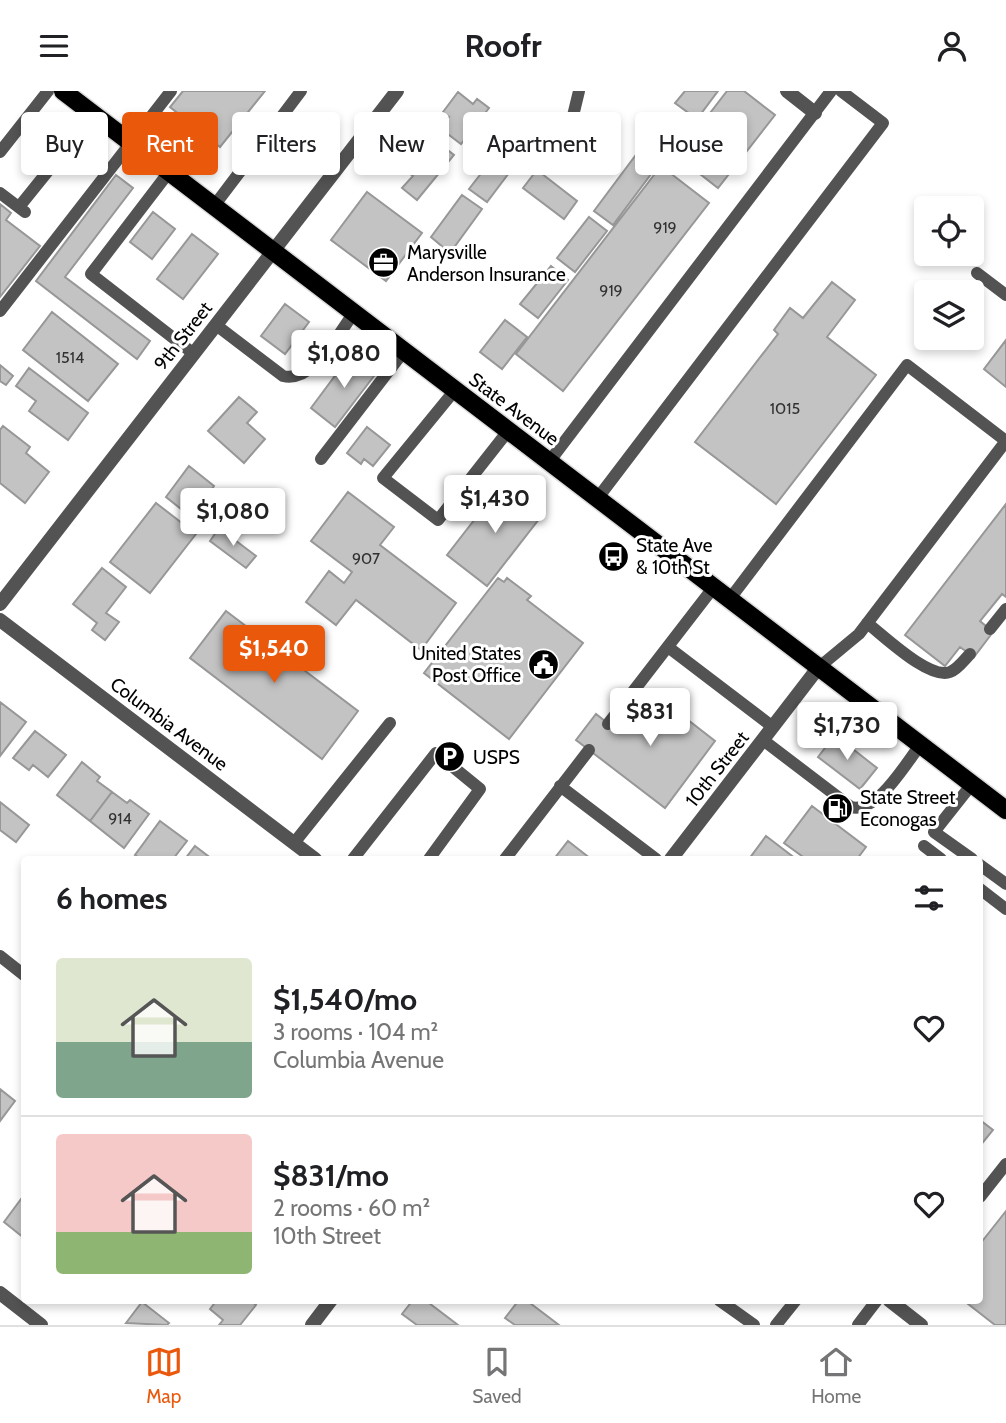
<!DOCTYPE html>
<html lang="en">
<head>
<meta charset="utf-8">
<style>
  :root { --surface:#fff; --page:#f6f6f6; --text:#202124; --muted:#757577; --line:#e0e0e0; --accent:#ea580c }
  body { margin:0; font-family:Cabin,sans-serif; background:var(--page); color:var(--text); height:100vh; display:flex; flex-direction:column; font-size:26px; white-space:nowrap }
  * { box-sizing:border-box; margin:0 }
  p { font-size:23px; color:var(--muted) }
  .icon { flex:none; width:38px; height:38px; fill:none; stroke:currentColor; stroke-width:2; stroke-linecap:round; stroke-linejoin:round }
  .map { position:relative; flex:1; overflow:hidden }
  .panel { position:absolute; left:21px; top:765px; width:962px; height:448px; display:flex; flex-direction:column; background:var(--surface); border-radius:7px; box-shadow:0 4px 10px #0003 }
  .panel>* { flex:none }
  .hud { position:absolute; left:21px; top:21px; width:964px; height:63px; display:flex; gap:14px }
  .tools { position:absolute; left:914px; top:105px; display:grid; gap:14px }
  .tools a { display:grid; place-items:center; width:70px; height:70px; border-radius:7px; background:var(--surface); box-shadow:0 4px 10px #0003; font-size:35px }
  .price { position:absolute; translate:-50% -60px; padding:0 16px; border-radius:7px; background:#fff; color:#222; font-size:23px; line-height:46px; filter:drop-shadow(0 2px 4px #0008) }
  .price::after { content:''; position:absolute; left:50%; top:42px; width:21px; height:16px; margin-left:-10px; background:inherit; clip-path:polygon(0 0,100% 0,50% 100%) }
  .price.on { background:var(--accent); color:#fff }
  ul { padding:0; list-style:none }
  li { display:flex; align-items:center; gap:21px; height:175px; padding:0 35px }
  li+li { border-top:2px solid var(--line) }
  li span { display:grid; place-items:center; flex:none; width:196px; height:140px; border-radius:7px; color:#555 }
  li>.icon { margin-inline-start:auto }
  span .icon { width:84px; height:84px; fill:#fffc; stroke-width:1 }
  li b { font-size:30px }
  h2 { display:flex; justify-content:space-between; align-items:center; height:84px; padding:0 35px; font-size:30px }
  .chip { padding:0 24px; border-radius:7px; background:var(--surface); box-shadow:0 4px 10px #0003; font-size:24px; line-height:63px }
  .chip.on { background:var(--accent); color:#fff }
  header { display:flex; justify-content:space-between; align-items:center; height:91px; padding:0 35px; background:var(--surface); font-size:32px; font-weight:700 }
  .dock { display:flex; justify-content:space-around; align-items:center; height:98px; border-top:2px solid var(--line); background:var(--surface); font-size:19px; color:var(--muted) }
  .dock a { display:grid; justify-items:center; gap:4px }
  .dock .on { color:var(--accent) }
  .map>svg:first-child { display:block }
  .building { fill:#c3c3c3; stroke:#979797; stroke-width:2 }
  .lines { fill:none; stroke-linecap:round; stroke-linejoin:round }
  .primary-casing { stroke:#dbdbdb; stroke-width:21 }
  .service { stroke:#535353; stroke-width:12 }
  .minor { stroke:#535353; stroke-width:14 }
  .tertiary { stroke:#535353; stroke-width:14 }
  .primary { stroke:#000; stroke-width:18 }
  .labels { text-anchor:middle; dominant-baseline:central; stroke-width:6; stroke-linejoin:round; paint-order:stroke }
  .number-label { font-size:16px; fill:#313131 }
  .poi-label { font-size:19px; fill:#000; stroke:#fff; text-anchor:start }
  .street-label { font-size:19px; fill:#000; stroke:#fff }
</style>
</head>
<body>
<header><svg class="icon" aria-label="menu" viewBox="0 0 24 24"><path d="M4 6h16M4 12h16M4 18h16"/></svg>Roofr<svg class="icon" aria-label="person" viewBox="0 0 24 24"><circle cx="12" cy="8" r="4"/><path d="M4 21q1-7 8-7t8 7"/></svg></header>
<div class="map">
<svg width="1006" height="1234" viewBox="0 0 1006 1234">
  <rect width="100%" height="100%" fill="#fff"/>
  <path class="building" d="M183 0H265L220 56 170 16Z
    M685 0H718L697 28 675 12Z
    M727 0H744L775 24 718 97 677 65Z
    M458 1 473 13 477 8 489 17 461 53 440 37 449 26 443 21Z
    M526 24 550 42 532 67 508 49Z
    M659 33 678 47 613 134 594 120Z
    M427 43 454 64 417 109 402 97 413 85 401 76Z
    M501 57 518 70 487 111 469 98Z
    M661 75 709 112 563 300 516 263Z
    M537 79 577 110 564 128 523 97Z
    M116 84 133 97 65 186 150 250 137 268 36 190Z
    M367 101 422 142 386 190 331 149Z
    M462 104 482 118 450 162 431 146Z
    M0 113 11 122 6 129 40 155 0 206Z
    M153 121 175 138 152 168 130 151Z
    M589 126 607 140 575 181 557 167Z
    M192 143 218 163 183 208 157 188Z
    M551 175 568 189 538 227 520 213Z
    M832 191 855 209 827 246 876 284 776 413 695 351 778 243 774 239 790 217 803 227Z
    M285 213 309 231 285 263 261 245Z
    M52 221 118 273 88 310 23 259Z
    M505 229 527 246 502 278 480 261Z
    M1006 249V296L984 278Z
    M352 262 377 281 335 336 311 317Z
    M0 274 13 285 6 294 0 290Z
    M29 277 88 322 68 349 29 320 36 310 16 295Z
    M239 306 257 321 247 332 265 348 244 372 208 340Z
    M3 335 30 356 26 362 49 381 25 412 0 392V339Z
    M367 336 390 354 373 375 364 368 361 373 347 362Z
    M189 375 214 395 210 401 222 410 211 426 199 416 191 426 166 406Z
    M503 392 543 423 487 495 447 464Z
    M348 401 394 436 380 454 456 512 421 559 356 509 336 534 306 511 329 480 344 492 352 481 311 450Z
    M156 412 196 443 150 502 110 471Z
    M1006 413V506L1002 503 980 530 993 541 974 566 960 556 945 575 905 544Z
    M219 437 256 465 246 477 210 450Z
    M102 477 126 496 106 522 119 531 105 549 92 539 97 532 73 513Z
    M498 487 504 491 507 487 531 505 527 509 583 552 509 648 424 582Z
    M226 520 358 620 322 668 190 567Z
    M652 601 715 650 665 717 576 649 596 623 620 642Z
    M0 611 26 631 0 665Z
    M35 640 66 664 48 686 33 674 29 679 13 667Z
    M835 644 877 677 860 698 818 666Z
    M82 671 100 686 97 690 112 701 90 730 57 704Z
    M112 701 127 712 130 709 149 723 124 757 90 730Z
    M0 711 29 734 16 751 0 739Z
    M812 715 866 756 857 768H806L784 752Z
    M160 730 187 750 173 768H141L135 764Z
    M766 745 796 768H749Z
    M568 750 591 768H554Z
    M195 755 212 768H185Z
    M0 998 15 1010 0 1030Z
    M980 1029 993 1039 980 1055Z
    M24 1104V1147L4 1131Z
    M1006 1120V1234H995L963 1209H980V1153Z
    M217 1209H250L256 1214 240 1234H219L223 1229 210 1218Z
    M413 1209H425L458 1234H417L402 1223Z
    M519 1209H526L559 1234H515L505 1227Z
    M142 1211 169 1232 167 1234 126 1232Z"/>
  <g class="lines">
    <defs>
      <path id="primary" d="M63 0 1006 719"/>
    </defs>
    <use href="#primary" class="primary-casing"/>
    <path class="service" d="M0 61 48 0
      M564 62 579 0
      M169 81 91 183 194 263
      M0 102 25 121
      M214 115 301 0
      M19 116 94 23
      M977 182 1006 204
      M0 220 171 0
      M216 234 283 285C314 292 337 244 354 222
      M455 299 383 387 438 429 508 340
      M321 368 404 260
      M549 371 831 0
      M597 408 883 32 841 0
      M729 509 907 274 1006 350 859 543 818 577
      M867 532C883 544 929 589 950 581 958 578 964 569 970 563
      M990 538 1006 518
      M668 556 773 636
      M608 633 713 497
      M763 649 851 716C877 723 906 672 921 653
      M560 695 656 768
      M294 752 390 632
      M924 755 941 768
      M353 768 436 662 480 698 429 768
      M505 768 589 659
      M972 768 934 741 972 693
      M980 774 1006 793
      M980 798 1006 818
      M0 865 24 884
      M980 1106 1006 1073
      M719 1209 754 1234
      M776 1234 796 1209
      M858 1234 877 1209"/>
    <path class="minor" d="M787 0 815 22
      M0 513 397 0
      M0 529 315 768
      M671 768 818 577
      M889 1209 921 1234
      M312 1234 331 1209"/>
    <path class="tertiary" d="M0 1202 41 1234"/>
    <use href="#primary" class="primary"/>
  </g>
  <defs>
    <symbol id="office-disc" viewBox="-11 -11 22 22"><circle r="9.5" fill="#000" stroke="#fff"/><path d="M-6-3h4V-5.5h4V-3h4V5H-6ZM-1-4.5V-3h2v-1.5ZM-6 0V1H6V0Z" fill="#fff"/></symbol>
    <symbol id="bus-disc" viewBox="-11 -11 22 22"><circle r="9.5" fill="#000" stroke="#fff"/><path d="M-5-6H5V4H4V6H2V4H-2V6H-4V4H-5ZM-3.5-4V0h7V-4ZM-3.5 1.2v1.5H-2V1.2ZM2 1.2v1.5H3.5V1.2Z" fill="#fff"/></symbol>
    <symbol id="civic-disc" viewBox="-11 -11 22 22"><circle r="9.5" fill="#000" stroke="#fff"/><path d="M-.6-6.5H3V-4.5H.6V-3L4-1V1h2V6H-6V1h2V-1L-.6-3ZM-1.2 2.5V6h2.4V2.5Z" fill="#fff"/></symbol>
    <symbol id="parking-disc" viewBox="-11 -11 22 22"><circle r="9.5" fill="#000" stroke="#fff"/><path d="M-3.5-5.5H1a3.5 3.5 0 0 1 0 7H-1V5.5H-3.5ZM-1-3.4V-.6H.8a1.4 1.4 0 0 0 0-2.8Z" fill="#fff"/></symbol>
    <symbol id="fuel-disc" viewBox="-11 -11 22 22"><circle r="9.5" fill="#000" stroke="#fff"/><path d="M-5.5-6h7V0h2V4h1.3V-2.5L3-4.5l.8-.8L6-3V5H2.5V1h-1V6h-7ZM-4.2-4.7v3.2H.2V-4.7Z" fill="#fff"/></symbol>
  </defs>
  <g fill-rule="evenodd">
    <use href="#office-disc" x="366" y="154" width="35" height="35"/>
    <use href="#bus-disc" x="596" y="448" width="35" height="35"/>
    <use href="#civic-disc" x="526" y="556" width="35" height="35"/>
    <use href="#parking-disc" x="432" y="648" width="35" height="35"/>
    <use href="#fuel-disc" x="820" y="700" width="35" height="35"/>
  </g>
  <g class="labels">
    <g class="number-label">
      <text x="665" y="136">919</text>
      <text x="611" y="199">919</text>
      <text x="70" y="266">1514</text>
      <text x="785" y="317">1015</text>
      <text x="366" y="467">907</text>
      <text x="120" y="727">914</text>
    </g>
    <g class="poi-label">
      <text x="407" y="161">Marysville<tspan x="407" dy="22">Anderson Insurance</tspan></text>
      <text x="636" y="454">State Ave<tspan x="636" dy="22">&amp; 10th St</tspan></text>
      <text x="521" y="562" text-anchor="end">United States<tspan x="521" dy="22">Post Office</tspan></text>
      <text x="473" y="666">USPS</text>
      <text x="860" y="706">State Street<tspan x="860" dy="22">Econogas</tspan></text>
    </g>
    <g class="street-label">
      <text transform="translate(183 245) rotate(-52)">9th Street</text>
      <text transform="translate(514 318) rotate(37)">State Avenue</text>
      <text transform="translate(169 633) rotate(37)">Columbia Avenue</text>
      <text transform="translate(717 678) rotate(-52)">10th Street</text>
    </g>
  </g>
</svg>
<div class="tools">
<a><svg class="icon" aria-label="locate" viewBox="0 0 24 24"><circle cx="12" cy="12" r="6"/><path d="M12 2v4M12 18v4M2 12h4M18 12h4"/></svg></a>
<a><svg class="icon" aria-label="layers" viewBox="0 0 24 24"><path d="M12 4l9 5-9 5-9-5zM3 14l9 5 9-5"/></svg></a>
</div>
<b class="price" style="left:344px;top:299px">$1,080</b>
<b class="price" style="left:495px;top:444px">$1,430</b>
<b class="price" style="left:233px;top:457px">$1,080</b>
<b class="price on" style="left:274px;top:594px">$1,540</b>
<b class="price" style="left:650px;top:657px">$831</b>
<b class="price" style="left:847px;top:671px">$1,730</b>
<div class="hud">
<a class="chip">Buy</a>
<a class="chip on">Rent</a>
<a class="chip">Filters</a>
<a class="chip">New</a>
<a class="chip">Apartment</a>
<a class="chip">House</a>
</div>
<section class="panel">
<h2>6 homes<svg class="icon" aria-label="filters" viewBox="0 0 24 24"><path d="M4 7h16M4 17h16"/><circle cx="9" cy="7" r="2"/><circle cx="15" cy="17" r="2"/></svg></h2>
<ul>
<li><span style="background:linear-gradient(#dfe7d0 60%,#7fa58c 0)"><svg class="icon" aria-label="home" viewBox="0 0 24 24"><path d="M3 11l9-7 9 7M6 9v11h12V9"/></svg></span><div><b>$1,540/mo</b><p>3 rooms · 104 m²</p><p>Columbia Avenue</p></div><svg class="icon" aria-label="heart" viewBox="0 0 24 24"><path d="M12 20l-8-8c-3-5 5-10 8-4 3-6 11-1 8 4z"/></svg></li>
<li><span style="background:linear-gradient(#f6c9c9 70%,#8fb573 0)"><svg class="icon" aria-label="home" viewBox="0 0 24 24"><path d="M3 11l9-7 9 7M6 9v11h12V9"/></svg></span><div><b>$831/mo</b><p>2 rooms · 60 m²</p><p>10th Street</p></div><svg class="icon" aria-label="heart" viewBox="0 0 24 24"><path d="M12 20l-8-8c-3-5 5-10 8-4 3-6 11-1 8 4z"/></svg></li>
</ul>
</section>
</div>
<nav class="dock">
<a class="on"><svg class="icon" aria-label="map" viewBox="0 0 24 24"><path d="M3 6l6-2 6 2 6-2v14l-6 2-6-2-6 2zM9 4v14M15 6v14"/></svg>Map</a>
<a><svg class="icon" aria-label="saved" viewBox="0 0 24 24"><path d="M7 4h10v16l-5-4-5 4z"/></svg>Saved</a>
<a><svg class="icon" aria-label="home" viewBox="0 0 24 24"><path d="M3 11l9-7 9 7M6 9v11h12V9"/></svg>Home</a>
</nav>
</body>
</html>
